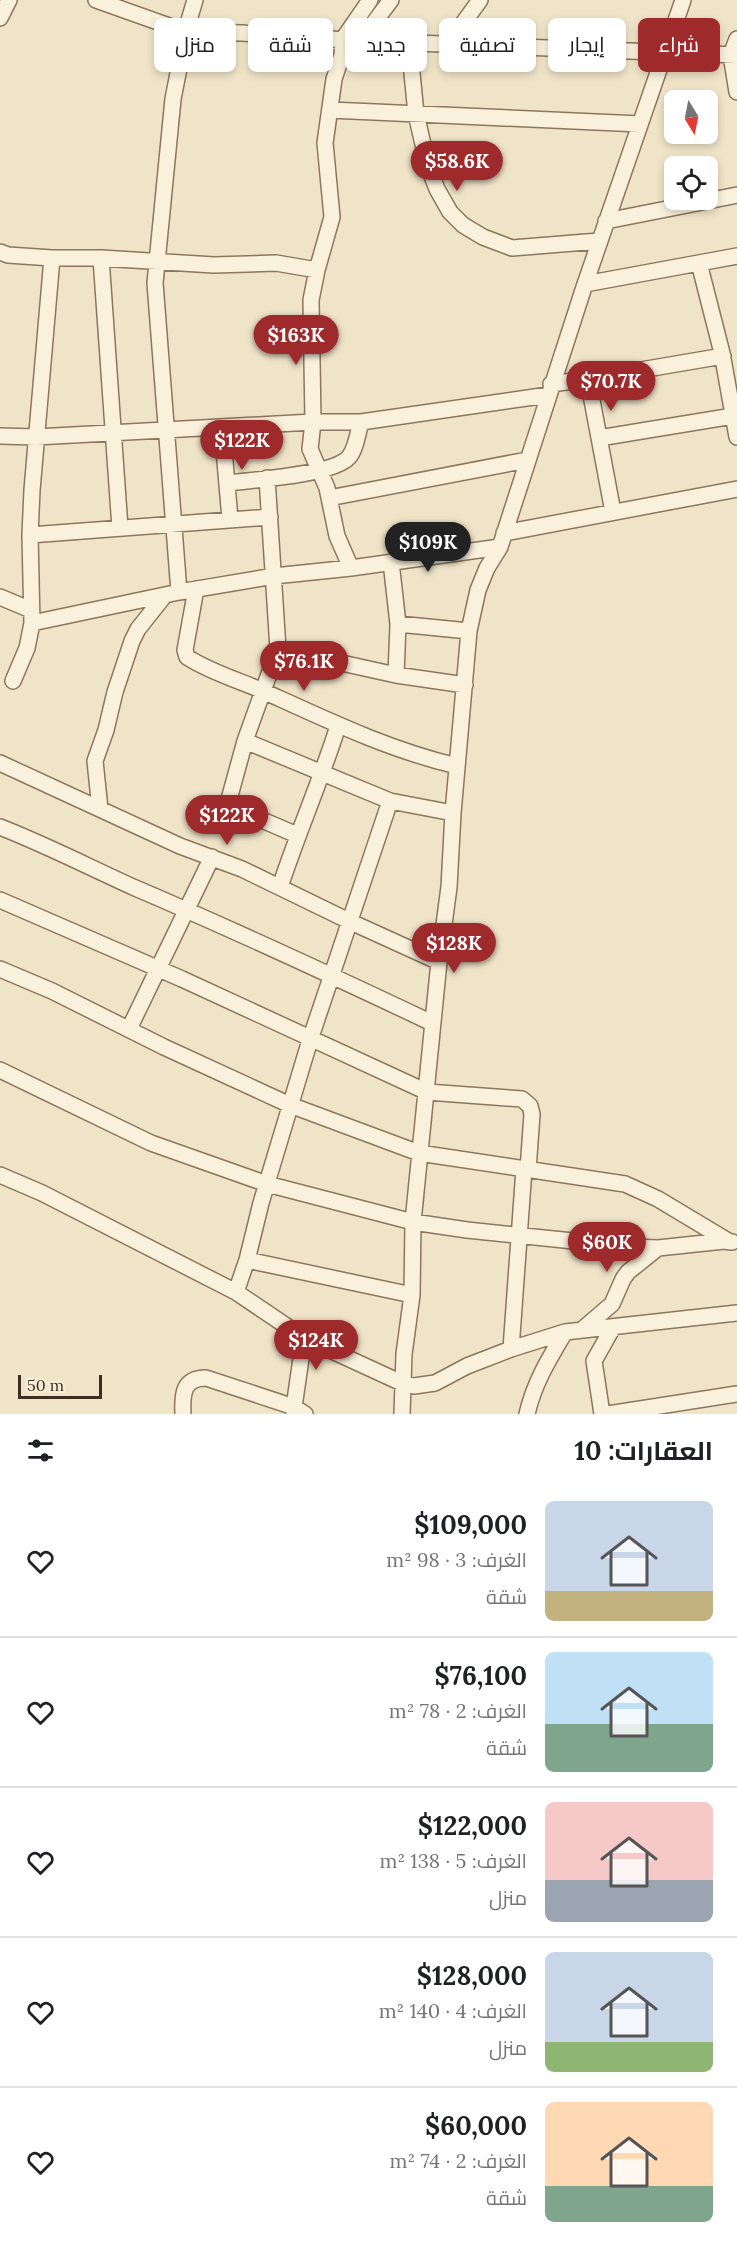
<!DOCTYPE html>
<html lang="ar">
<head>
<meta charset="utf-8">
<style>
  :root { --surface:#fff; --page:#f2f2f2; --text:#202124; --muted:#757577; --line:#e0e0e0; --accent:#9e2a2b }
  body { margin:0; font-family:Lora,Cairo,serif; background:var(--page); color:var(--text); direction:rtl; height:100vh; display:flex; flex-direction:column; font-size:22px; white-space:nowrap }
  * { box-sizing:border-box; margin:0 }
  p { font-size:20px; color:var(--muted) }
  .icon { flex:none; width:33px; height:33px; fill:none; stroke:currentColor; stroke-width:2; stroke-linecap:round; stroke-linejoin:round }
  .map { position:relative; height:1414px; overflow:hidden; direction:ltr }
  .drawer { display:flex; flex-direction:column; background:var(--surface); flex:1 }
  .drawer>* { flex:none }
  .guide { position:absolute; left:18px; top:18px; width:702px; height:54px; direction:rtl; display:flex; gap:12px }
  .needle { width:39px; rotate:170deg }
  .controls { position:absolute; left:664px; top:90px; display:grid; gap:12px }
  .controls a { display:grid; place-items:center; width:54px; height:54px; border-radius:9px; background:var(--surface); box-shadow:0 3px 9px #0003; font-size:30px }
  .scale { position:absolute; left:18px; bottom:15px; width:84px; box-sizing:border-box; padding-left:6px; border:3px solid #3d2e20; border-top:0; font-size:16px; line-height:21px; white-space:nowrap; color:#3d2e20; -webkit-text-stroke:4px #f7eed8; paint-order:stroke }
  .price { position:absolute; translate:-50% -51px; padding:0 14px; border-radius:21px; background:var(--accent); color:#fff; font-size:20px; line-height:39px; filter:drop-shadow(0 2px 3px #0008) }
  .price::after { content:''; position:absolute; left:50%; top:36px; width:18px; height:14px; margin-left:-9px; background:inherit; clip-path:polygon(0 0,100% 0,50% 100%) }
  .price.current { background:#222; color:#fff }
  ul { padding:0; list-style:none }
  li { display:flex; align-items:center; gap:18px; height:150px; padding:0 24px }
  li+li { border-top:2px solid var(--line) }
  li span { display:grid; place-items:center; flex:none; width:168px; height:120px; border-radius:9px; color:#555 }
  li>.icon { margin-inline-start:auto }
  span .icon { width:72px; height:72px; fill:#fffc; stroke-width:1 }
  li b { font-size:26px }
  h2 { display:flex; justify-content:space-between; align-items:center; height:72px; padding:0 24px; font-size:26px }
  .chip { padding:0 21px; border-radius:9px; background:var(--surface); box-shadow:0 3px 9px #0003; font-size:21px; line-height:54px }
  .chip.current { background:var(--accent); color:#fff }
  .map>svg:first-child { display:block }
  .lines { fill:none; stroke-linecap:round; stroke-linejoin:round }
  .minor-casing { stroke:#8d765c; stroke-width:18 }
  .minor { stroke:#faf1dc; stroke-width:15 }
</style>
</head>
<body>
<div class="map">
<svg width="737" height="1414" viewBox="0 0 737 1414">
  <rect width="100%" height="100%" fill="#f0e4c8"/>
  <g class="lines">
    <defs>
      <path id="minor" d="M96 0 186 32 242 33 360 41 737 55
        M370 0 343 39 342 55 334 79 325 143 332 217 317 270 311 300 313 422H361L548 395
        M0 18 9 0
        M737 39 731 55 737 92
        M409 43 416 114 428 166 437 189 450 212 463 225 483 237 512 248 599 241
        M448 44 480 0
        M354 46 360 41 391 0
        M330 110 640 124
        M606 221 737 195
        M0 252 8 255 52 258
        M101 258 120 528
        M699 263 737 256
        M585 284 699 263 722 353 737 437
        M588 379 723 356
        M551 384 588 379 613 512
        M222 427 230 519
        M0 436 36 437 313 422 310 449 327 488 337 536 351 568
        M599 438 733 416
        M267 478 278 649 245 741 228 803 232 807 297 835
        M227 483C252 480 334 475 349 457 356 449 358 432 361 422
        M329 498 527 460
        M504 533 737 489
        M30 535 270 517
        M391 562 398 624 396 675
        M196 589 185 650 187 657C210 672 238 680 263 691 327 720 389 750 457 766
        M179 592 155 283 173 99 187 27 195 0
        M0 597 31 610
        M32 623 179 592 274 576 351 568 500 547
        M398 624 469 631
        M278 649 396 675 465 685
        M13 681 27 648 32 623 30 535 32 490 52 258H101L214 265 276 263 317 270
        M245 741 390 801 453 813
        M0 763 180 846 242 869 351 922 439 962
        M100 809 95 761 106 730 115 692 132 641 138 629 165 595
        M0 827C46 845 89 867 133 887 234 930 333 976 432 1023
        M280 887C298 832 321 780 338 726
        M0 900 182 979 427 1092 522 1099 530 1106 532 1114 528 1170
        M0 969 52 991 164 1047 290 1105 419 1153 625 1184 658 1199 728 1241
        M129 1029 212 857
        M0 1070 151 1143 267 1184 413 1222 467 1230 631 1247 658 1248 724 1241 732 1242
        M0 1175 42 1193 236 1292 304 1338 404 1384 414 1386 435 1383 467 1366 511 1349 565 1332 737 1313
        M247 1260 412 1295
        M236 1292 247 1260 261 1203 310 1040 390 801
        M584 1328 612 1304 623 1279 628 1272 658 1248
        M304 1338 294 1407 305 1414
        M511 1349 524 1169
        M183 1414C182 1394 183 1378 206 1378L294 1407V1414
        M402 1414 404 1354 412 1295 413 1222 439 962 449 887 453 813 469 631 478 590 487 568 500 547 584 287 683 0
        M527 1414C534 1383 549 1359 565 1332
        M602 1414 594 1361 613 1327
        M608 1414 737 1394"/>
    </defs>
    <use href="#minor" class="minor-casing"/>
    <use href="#minor" class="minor"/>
  </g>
</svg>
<div class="controls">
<a><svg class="needle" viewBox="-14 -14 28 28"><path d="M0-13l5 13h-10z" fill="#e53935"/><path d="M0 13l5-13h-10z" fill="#757577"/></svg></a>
<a><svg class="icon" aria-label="locate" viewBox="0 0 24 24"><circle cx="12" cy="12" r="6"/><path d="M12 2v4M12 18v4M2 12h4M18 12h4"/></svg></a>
</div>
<div class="scale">50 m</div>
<b class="price" style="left:457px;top:192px">$58.6K</b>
<b class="price" style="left:296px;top:366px">$163K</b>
<b class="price" style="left:611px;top:412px">$70.7K</b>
<b class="price" style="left:242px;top:471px">$122K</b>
<b class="price current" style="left:428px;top:573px">$109K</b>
<b class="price" style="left:304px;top:692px">$76.1K</b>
<b class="price" style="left:227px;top:846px">$122K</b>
<b class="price" style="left:454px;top:974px">$128K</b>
<b class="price" style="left:607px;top:1273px">$60K</b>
<b class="price" style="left:316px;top:1371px">$124K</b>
<div class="guide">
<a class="chip current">شراء</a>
<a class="chip">إيجار</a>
<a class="chip">تصفية</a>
<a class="chip">جديد</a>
<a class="chip">شقة</a>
<a class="chip">منزل</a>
</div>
</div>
<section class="drawer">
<h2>العقارات: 10<svg class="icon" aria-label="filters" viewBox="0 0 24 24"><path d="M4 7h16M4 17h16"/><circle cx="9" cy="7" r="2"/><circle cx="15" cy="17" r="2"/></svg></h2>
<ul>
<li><span style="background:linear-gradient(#c9d6e8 75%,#c2b280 0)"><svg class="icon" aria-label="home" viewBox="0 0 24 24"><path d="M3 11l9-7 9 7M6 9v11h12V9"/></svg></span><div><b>$109,000</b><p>الغرف: 3 · 98 m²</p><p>شقة</p></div><svg class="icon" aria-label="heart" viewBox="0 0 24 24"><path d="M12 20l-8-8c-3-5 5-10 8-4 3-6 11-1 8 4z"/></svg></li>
<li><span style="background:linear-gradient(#bfe0f5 60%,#7fa58c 0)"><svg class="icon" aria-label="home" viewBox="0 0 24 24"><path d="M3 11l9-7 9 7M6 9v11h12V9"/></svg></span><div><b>$76,100</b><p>الغرف: 2 · 78 m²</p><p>شقة</p></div><svg class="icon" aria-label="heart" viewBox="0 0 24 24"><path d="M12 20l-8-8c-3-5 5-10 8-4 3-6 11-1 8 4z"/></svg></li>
<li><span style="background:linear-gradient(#f6c9c9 65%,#9aa5b1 0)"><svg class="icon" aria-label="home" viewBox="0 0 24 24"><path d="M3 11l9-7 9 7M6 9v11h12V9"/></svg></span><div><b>$122,000</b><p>الغرف: 5 · 138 m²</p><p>منزل</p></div><svg class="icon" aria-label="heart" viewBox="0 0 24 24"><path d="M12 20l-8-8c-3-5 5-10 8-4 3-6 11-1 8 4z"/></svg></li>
<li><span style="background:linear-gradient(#c9d6e8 75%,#8fb573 0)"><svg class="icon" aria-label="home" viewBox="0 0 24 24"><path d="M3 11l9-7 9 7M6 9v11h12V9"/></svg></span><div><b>$128,000</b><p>الغرف: 4 · 140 m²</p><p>منزل</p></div><svg class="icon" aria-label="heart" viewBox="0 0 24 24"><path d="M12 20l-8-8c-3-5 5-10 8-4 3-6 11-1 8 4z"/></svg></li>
<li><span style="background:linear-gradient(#ffd9b3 70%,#7fa58c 0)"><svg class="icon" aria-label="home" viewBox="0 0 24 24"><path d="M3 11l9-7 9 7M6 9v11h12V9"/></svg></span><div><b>$60,000</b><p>الغرف: 2 · 74 m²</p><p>شقة</p></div><svg class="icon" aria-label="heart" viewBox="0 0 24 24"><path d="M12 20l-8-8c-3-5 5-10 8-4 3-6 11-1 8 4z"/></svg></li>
</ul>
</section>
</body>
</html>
